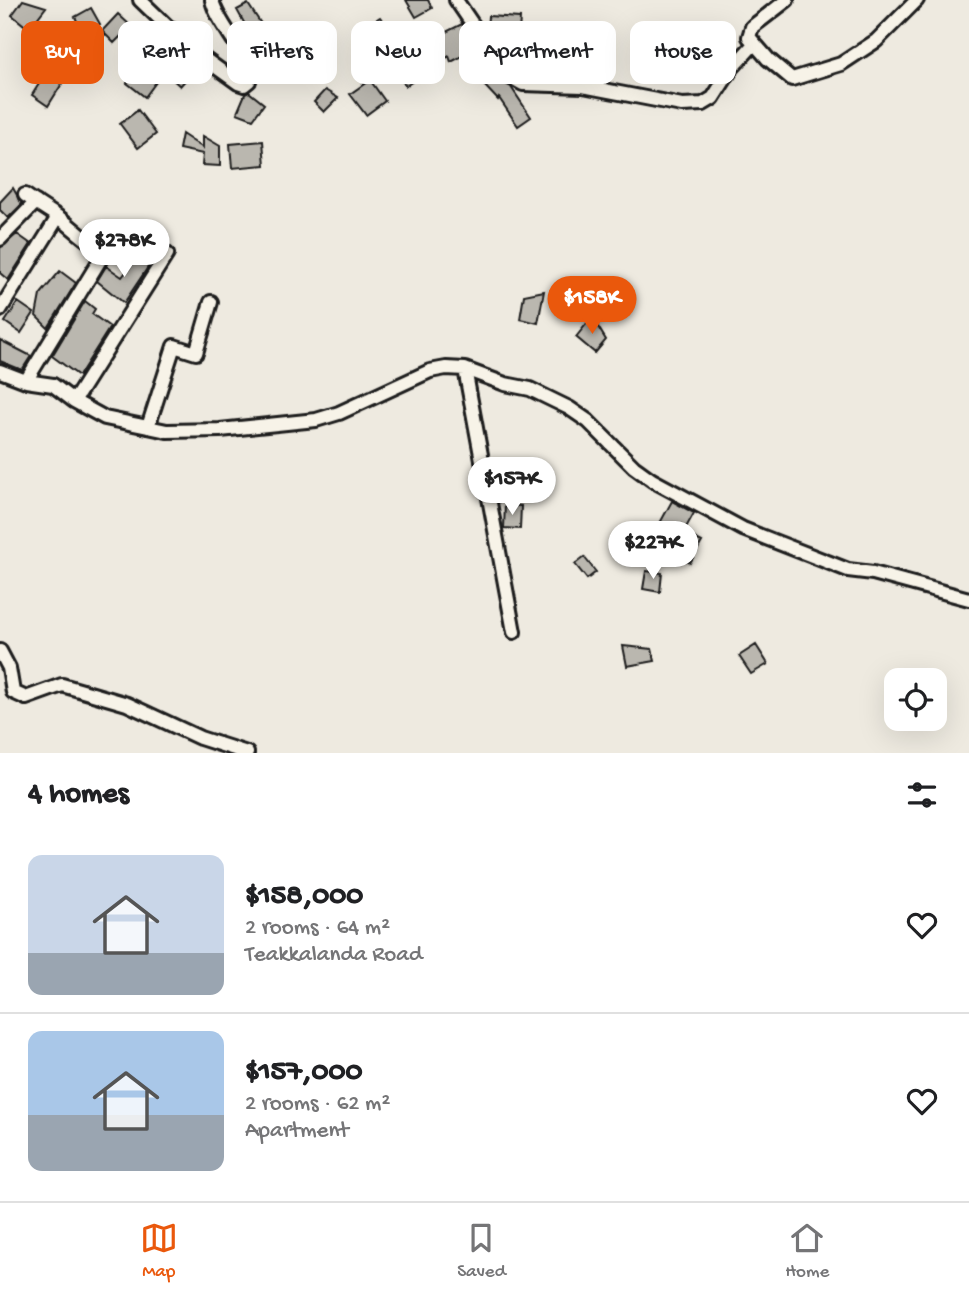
<!DOCTYPE html>
<html lang="en">
<head>
<meta charset="utf-8">
<style>
  :root { --surface:#fff; --page:#f6f6f6; --text:#202124; --muted:#757577; --line:#e0e0e0; --accent:#ea580c }
  body { margin:0; font-family:"Gochi Hand",sans-serif; background:var(--page); color:var(--text); height:100vh; display:flex; flex-direction:column; font-size:26px; white-space:nowrap }
  * { box-sizing:border-box; margin:0 }
  p { font-size:23px; color:var(--muted) }
  .icon { flex:none; width:38px; height:38px; fill:none; stroke:currentColor; stroke-width:2; stroke-linecap:round; stroke-linejoin:round }
  .map { position:relative; height:753px; overflow:hidden }
  .sheet { display:flex; flex-direction:column; background:var(--surface); flex:1 }
  .sheet>* { flex:none }
  .banner { position:absolute; left:21px; top:21px; width:928px; height:63px; display:flex; gap:14px }
  .fabs { position:absolute; left:884px; top:668px; display:grid; gap:14px }
  .fabs a { display:grid; place-items:center; width:63px; height:63px; border-radius:14px; background:var(--surface); box-shadow:0 7px 28px #0002; font-size:35px }
  .price { position:absolute; translate:-50% -60px; padding:0 16px; border-radius:24px; background:#fff; color:#222; font-size:23px; line-height:46px; filter:drop-shadow(0 2px 4px #0008) }
  .price::after { content:''; position:absolute; left:50%; top:42px; width:21px; height:16px; margin-left:-10px; background:inherit; clip-path:polygon(0 0,100% 0,50% 100%) }
  .price.on { background:var(--accent); color:#fff }
  ul { padding:0; list-style:none }
  li { display:flex; align-items:center; gap:21px; height:175px; padding:0 28px }
  li+li { border-top:2px solid var(--line) }
  li span { display:grid; place-items:center; flex:none; width:196px; height:140px; border-radius:14px; color:#555 }
  li>.icon { margin-inline-start:auto }
  span .icon { width:84px; height:84px; fill:#fffc; stroke-width:1 }
  li b { font-size:30px }
  h2 { display:flex; justify-content:space-between; align-items:center; height:84px; padding:0 28px; font-size:30px }
  .tag { padding:0 24px; border-radius:14px; background:var(--surface); box-shadow:0 7px 28px #0002; font-size:24px; line-height:63px }
  .tag.on { background:var(--accent); color:#fff }
  .menu { display:flex; justify-content:space-around; align-items:center; height:98px; border-top:2px solid var(--line); background:var(--surface); font-size:19px; color:var(--muted) }
  .menu a { display:grid; justify-items:center; gap:4px }
  .menu .on { color:var(--accent) }
  .map>svg:first-child { display:block }
  .building { fill:#bab7af; stroke:#1c1c1c; stroke-width:2 }
  .lines { fill:none; stroke-linecap:round; stroke-linejoin:round }
  .minor-casing { stroke:#1c1c1c; stroke-width:18 }
  .minor { stroke:#f7f3e8; stroke-width:12 }
</style>
</head>
<body>
<div class="map">
<svg width="969" height="753" viewBox="0 0 969 753">
  <rect width="100%" height="100%" fill="#eeeae0"/>
  <filter id="ink" filterUnits="userSpaceOnUse"><feTurbulence type="fractalNoise" baseFrequency=".0143" numOctaves="2"/><feDisplacementMap in="SourceGraphic" scale="14" xChannelSelector="R" yChannelSelector="G"/><feConvolveMatrix kernelMatrix="1 2 1 2 8 2 1 2 1" color-interpolation-filters="sRGB"/></filter>
  <g filter="url(#ink)">
    <path class="building" d="M23 0 46 7 29 29 12 15Z
      M406 0H428L432 8 416 17Z
      M248 4 273 42 259 50 237 10Z
      M91 8 100 24 83 33 75 17Z
      M118 14 131 26 114 43 102 31Z
      M488 16 520 18 519 32H513L515 54 504 55 495 42V31L487 30Z
      M380 17 393 35 383 43 369 24Z
      M462 24 478 48 451 62 449 56 406 86 387 61 428 34 432 39Z
      M81 42 99 61 89 77 68 55Z
      M49 43 59 53 42 69 63 82 48 106 32 95 44 76 29 61Z
      M317 46 331 58 318 72 305 61Z
      M169 57 190 75 180 86 160 68Z
      M141 64 159 78 145 97 127 83Z
      M495 73 502 82 511 87 531 117 518 126 499 98 498 100 483 84Z
      M370 80 385 101 366 115 350 94Z
      M325 90 338 98 324 112 314 102Z
      M249 92 264 104 253 119 237 113 245 94Z
      M138 110 156 134 138 148 120 124Z
      M182 134 203 148V136L220 146V166L202 165 203 154 179 149Z
      M263 141 265 165 232 168 230 144Z
      M13 188 22 204 8 218 0 210V202Z
      M17 234 31 244 8 280 0 273V248Z
      M142 258 150 264 124 303 97 281 106 266 122 277 136 259Z
      M60 271 76 283 48 328 36 316 40 295Z
      M544 291 538 323 520 319 524 295Z
      M85 301 95 309 92 314 110 327 79 376 52 356Z
      M18 302 34 313 21 333 5 322Z
      M592 317 606 340 595 353 576 337Z
      M0 340 31 356 22 370 0 361Z
      M672 501 694 513 682 535 660 523Z
      M505 505 521 506 520 529 504 528Z
      M688 535 702 542 690 563 677 556Z
      M584 557 596 572 587 579 575 564Z
      M646 571 662 573 660 592 643 589Z
      M756 645 768 664 751 674 739 656Z
      M623 646 652 649 655 661 627 666Z"/>
    <g class="lines">
      <defs>
        <path id="minor" d="M140 0 191 49 238 83 244 85 249 81C253 56 218 27 212 0
          M456 0 507 75 523 84 583 86 682 105 703 104 713 98 732 68 754 44
          M787 0 752 27 749 37 768 59 792 79 841 64 876 41 917 0
          M25 195C35 202 46 209 57 216 75 228 91 249 113 252 130 255 153 240 167 254L74 401
          M0 239 36 202
          M0 310 58 217
          M465 369 514 632
          M0 371 26 381 53 385 74 401 105 418 167 431 220 430 316 420 339 413 430 371 446 368 465 369 505 384 530 389 569 408 588 421 634 467 652 480 743 529 848 570 873 573 969 599
          M26 381 106 250
          M148 427 174 346 196 353 211 302
          M0 651 9 668 13 692 26 698 62 685 127 704 200 738 247 753"/>
      </defs>
      <use href="#minor" class="minor-casing"/>
      <use href="#minor" class="minor"/>
    </g>
  </g>
</svg>
<div class="fabs">
<a><svg class="icon" aria-label="locate" viewBox="0 0 24 24"><circle cx="12" cy="12" r="6"/><path d="M12 2v4M12 18v4M2 12h4M18 12h4"/></svg></a>
</div>
<b class="price" style="left:124px;top:279px">$278K</b>
<b class="price on" style="left:592px;top:336px">$158K</b>
<b class="price" style="left:512px;top:517px">$157K</b>
<b class="price" style="left:653px;top:581px">$227K</b>
<div class="banner">
<a class="tag on">Buy</a>
<a class="tag">Rent</a>
<a class="tag">Filters</a>
<a class="tag">New</a>
<a class="tag">Apartment</a>
<a class="tag">House</a>
</div>
</div>
<section class="sheet">
<h2>4 homes<svg class="icon" aria-label="filters" viewBox="0 0 24 24"><path d="M4 7h16M4 17h16"/><circle cx="9" cy="7" r="2"/><circle cx="15" cy="17" r="2"/></svg></h2>
<ul>
<li><span style="background:linear-gradient(#c9d6e8 70%,#9aa5b1 0)"><svg class="icon" aria-label="home" viewBox="0 0 24 24"><path d="M3 11l9-7 9 7M6 9v11h12V9"/></svg></span><div><b>$158,000</b><p>2 rooms · 64 m²</p><p>Teakkalanda Road</p></div><svg class="icon" aria-label="heart" viewBox="0 0 24 24"><path d="M12 20l-8-8c-3-5 5-10 8-4 3-6 11-1 8 4z"/></svg></li>
<li><span style="background:linear-gradient(#a9c7e8 60%,#9aa5b1 0)"><svg class="icon" aria-label="home" viewBox="0 0 24 24"><path d="M3 11l9-7 9 7M6 9v11h12V9"/></svg></span><div><b>$157,000</b><p>2 rooms · 62 m²</p><p>Apartment</p></div><svg class="icon" aria-label="heart" viewBox="0 0 24 24"><path d="M12 20l-8-8c-3-5 5-10 8-4 3-6 11-1 8 4z"/></svg></li>
</ul>
</section>
<nav class="menu">
<a class="on"><svg class="icon" aria-label="map" viewBox="0 0 24 24"><path d="M3 6l6-2 6 2 6-2v14l-6 2-6-2-6 2zM9 4v14M15 6v14"/></svg>Map</a>
<a><svg class="icon" aria-label="saved" viewBox="0 0 24 24"><path d="M7 4h10v16l-5-4-5 4z"/></svg>Saved</a>
<a><svg class="icon" aria-label="home" viewBox="0 0 24 24"><path d="M3 11l9-7 9 7M6 9v11h12V9"/></svg>Home</a>
</nav>
</body>
</html>
